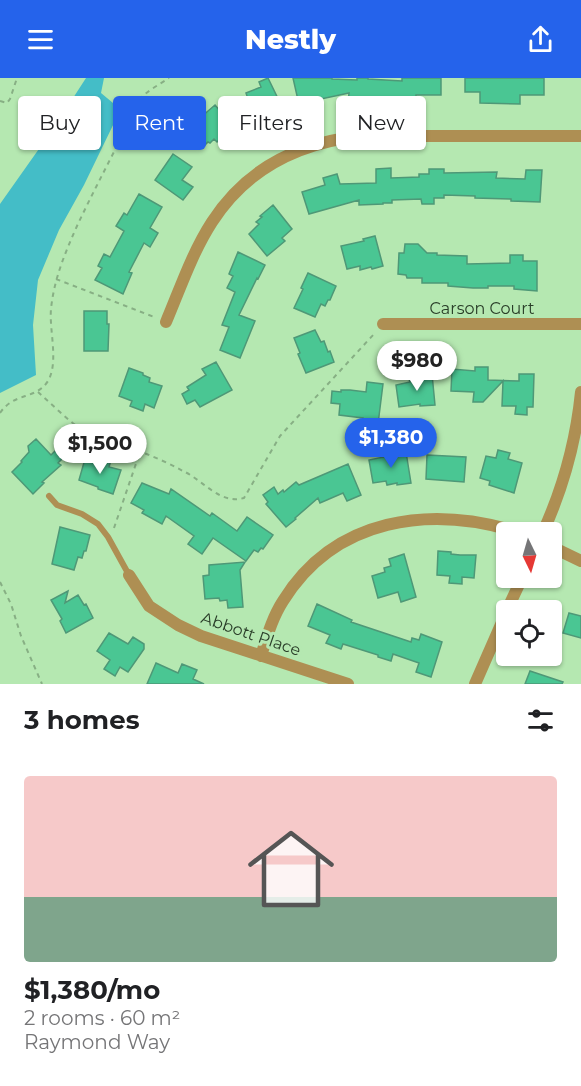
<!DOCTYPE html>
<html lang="en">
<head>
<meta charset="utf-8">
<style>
  :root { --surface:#fff; --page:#f6f6f6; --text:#202124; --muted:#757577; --line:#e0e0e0; --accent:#2563eb }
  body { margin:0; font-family:Montserrat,sans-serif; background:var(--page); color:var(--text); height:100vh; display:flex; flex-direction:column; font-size:22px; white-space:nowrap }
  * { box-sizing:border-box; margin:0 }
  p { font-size:20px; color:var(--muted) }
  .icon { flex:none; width:33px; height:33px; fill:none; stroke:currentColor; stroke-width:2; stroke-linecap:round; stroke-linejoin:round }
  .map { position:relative; height:606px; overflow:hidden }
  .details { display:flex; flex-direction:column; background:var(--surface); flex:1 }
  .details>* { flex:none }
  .guide { position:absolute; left:18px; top:18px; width:546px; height:54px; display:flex; gap:12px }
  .needle { width:39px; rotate:175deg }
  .tools { position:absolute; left:496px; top:444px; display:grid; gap:12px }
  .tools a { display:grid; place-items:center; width:66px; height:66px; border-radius:6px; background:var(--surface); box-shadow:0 2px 4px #0004; font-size:30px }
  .price { position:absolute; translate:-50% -51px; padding:0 14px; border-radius:21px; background:#fff; color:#222; font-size:20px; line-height:39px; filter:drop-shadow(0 2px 3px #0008) }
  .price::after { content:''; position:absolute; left:50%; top:36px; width:18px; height:14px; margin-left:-9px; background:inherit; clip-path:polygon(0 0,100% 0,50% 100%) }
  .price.current { background:var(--accent); color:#fff }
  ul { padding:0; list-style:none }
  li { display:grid; align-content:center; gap:12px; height:318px; padding:0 24px }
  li+li { border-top:2px solid var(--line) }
  li span { display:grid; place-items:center; height:186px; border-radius:6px; color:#555 }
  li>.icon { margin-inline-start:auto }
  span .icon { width:108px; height:108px; fill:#fffc; stroke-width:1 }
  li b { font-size:26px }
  h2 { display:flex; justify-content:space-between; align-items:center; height:72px; padding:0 24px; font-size:26px }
  .pill { padding:0 21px; border-radius:6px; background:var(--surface); box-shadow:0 2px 4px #0004; font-size:21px; line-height:54px }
  .pill.current { background:var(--accent); color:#fff }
  header { display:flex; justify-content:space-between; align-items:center; height:78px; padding:0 24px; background:var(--accent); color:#fff; font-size:27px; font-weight:800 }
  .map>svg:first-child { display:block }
  .water { fill:#44bdc7 }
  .building { fill:#4ac693; stroke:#4e9877; stroke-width:1.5 }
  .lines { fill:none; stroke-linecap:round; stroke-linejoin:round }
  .path { stroke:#87af84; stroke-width:2; stroke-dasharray:4.5 4.5; stroke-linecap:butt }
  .service { stroke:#ae8f53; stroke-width:6 }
  .minor { stroke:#ae8f53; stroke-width:12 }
  .tertiary { stroke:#ae8f53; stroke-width:12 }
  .labels { text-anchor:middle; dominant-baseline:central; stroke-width:6; stroke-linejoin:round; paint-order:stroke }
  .street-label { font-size:16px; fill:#293d28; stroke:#b5e8b1 }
</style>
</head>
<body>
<header><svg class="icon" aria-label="menu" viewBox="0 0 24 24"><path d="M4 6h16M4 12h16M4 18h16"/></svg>Nestly<svg class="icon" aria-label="share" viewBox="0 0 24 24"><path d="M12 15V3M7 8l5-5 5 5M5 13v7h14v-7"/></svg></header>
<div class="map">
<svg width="581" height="606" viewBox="0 0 581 606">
  <rect width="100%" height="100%" fill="#b5e8b1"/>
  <path class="water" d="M86 0H104L101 15 113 25 115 43 84 107 59 152 38 202 33 247 36 297 0 315V126L53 51Z"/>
  <path class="building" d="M268 0 286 37 285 40 274 46 270 38 263 42 261 38 249 44 239 22 247 18 246 15 261 9 259 4Z
    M293 0H332V1L357 2V0H368V1L402 3V0H441V17H416V20H388V27L357 26V25L348 24 349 15 316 22 317 26 313 27V28L300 31Z
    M465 0H544V17H520V26L480 25V14H465Z
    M215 27 236 52 224 62 222 59 217 64 214 61 210 65 208 64 202 70 186 52Z
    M173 76 192 89 182 102 193 109 183 122 155 102Z
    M391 90V100L419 99V96H429V91H444V95L497 94 496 100 525 101 526 92H542L540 124 511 123V121L475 120V118L444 117V120H434V126H422L421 121 392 122V125H383V126L359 127V122L309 136 302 114 325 107 323 100 337 96 340 106 376 105V91Z
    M139 116 162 129 150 150 158 155 150 169 144 165 129 194 132 195 123 216 95 202 102 190 98 188 104 176 110 179 124 153 116 148 124 135 127 137Z
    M273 127 292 151 282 160 285 163 267 178 249 156 259 146 256 144 262 139 260 138Z
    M375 158 383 188 372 191 371 189 360 192V188L347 191 341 168 364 163 363 161Z
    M405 166H418L427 175H437V177L467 178V186L510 185V177H523V183H537V213L514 211V208H488V210H473L448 208V205H422V200H407L406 197 398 196 399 175H404Z
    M238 174 265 187 258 201 257 200 239 237 255 243 240 280 220 272 229 249 222 247 235 214 227 210 233 198 229 196Z
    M308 195 336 208 330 222H328L325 228 321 226 315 239 294 230 303 211 301 210Z
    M84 233H107V246H109L108 273H84Z
    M315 252 321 264 324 263 328 274 330 273 334 284 306 295 298 276 300 275 294 260Z
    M216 284 232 312 200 329 195 322 187 326 182 316 189 312 187 309 206 297 202 291Z
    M475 289H488V302L519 303V296H534L533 329H527V337L515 336 516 328H502L503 303 483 324H473L474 314 451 313 452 291 475 293Z
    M129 290 143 295V297L150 300 149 304 162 308 154 330 145 326 143 333 130 328 132 323 119 318Z
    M432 296 435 327 420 328V326L399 329 396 307 410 304 409 301 416 300V298Z
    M367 304 383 306 378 346 362 344 363 340 339 337 340 326 331 325 332 313 341 314V312H350L366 314Z
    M36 361 51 377 58 370 65 378 58 385 61 387 42 404 44 405 33 416 12 394 22 384 21 383 29 374 28 368Z
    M498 372 510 375 508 381 522 385 514 415 489 407 490 403 480 400 486 378 496 380Z
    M406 374 411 405 397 407V405L387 407 386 403 373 405 369 382 384 379V377Z
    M427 377 466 379 464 404 426 401Z
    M98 378 111 382 109 389 121 392 113 416 98 411V409L79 402 85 381 96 384Z
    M348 386 361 417 347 423 343 415 320 425 318 420 295 440 296 441 286 449 266 426 268 424 263 417 274 409 278 416 283 412 284 414 296 404 299 407Z
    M142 405 169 416 171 411 210 438 212 435 237 453 247 439 273 457 263 471 261 470 258 474 254 472 246 483 213 460 202 476 188 466 194 458 166 438 162 446 142 435 144 432 131 425Z
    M60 449 90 457 86 473H84L82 480 78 479 74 492 52 486Z
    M438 473 451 474V476L460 477H476L474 500 462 499V506L449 505 450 498 437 497Z
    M404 476 416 519 401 524 398 514 378 520 372 498 385 494 384 490 391 488 389 481Z
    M245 484 240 492 243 529 228 530 227 522 220 523 219 520 205 521 203 498 209 497V487Z
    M68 513 65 525 78 517 84 527 86 526 93 540 66 555 60 543 62 541 51 522Z
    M317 526 352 542 351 544 411 564 412 560 419 562 421 556 442 564 431 599 416 594 419 585 393 576 391 583 378 579V577L343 566 341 571 326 565 330 557 308 548Z
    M569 535 581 538V560L563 555Z
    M109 555 128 566 133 559 144 566V571L128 594 120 589 115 598 104 591 110 582 97 573Z
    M156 585 178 595 182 586 197 592 193 601 204 606H147Z
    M530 593 563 604 562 606H525Z"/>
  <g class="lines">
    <path class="path" d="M0 23 7 25 10 21 17 0
      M56 201 154 239
      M38 314C54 328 70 345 88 356 105 365 123 368 141 374 155 379 170 386 183 393 203 402 220 427 244 420L280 358 374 256
      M0 335C14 314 36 322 48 303 59 284 49 252 51 231 54 201 65 175 77 148 92 116 108 86 124 54 129 45 131 33 137 25 144 14 159 7 169 0
      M114 450 140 374
      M0 504 11 526 21 558 42 606"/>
    <path class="service" d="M49 418 57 427 82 436 98 446 108 459 129 497"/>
    <path class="minor" d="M166 244C180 211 192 175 212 144 246 91 298 65 360 58H581
      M383 246H581
      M552 469 581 483
      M129 497 149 528 178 547 201 558 348 606
      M261 578C267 559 272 540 283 523 335 439 430 427 518 454"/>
    <path class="tertiary" d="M543 454C563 410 576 363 581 314
      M507 532 522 500
      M475 606 507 533"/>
  </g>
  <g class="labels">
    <g class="street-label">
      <text x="482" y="230">Carson Court</text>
      <text transform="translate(251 556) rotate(19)">Abbott Place</text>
    </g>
  </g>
</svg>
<div class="tools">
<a><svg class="needle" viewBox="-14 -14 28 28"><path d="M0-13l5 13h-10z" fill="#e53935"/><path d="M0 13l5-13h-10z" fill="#757577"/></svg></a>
<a><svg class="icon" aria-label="locate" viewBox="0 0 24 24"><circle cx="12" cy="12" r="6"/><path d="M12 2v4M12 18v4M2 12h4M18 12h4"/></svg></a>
</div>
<b class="price" style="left:417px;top:314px">$980</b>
<b class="price current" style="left:391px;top:391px">$1,380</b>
<b class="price" style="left:100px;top:397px">$1,500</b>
<div class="guide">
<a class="pill">Buy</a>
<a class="pill current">Rent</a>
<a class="pill">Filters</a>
<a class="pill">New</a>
</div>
</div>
<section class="details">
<h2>3 homes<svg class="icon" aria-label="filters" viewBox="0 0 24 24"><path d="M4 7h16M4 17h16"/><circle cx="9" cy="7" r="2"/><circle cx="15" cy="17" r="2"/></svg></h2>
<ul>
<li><span style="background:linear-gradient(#f6c9c9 65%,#7fa58c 0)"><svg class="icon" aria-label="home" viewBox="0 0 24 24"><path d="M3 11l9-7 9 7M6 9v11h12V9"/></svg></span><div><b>$1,380/mo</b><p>2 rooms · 60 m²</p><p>Raymond Way</p></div></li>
</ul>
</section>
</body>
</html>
